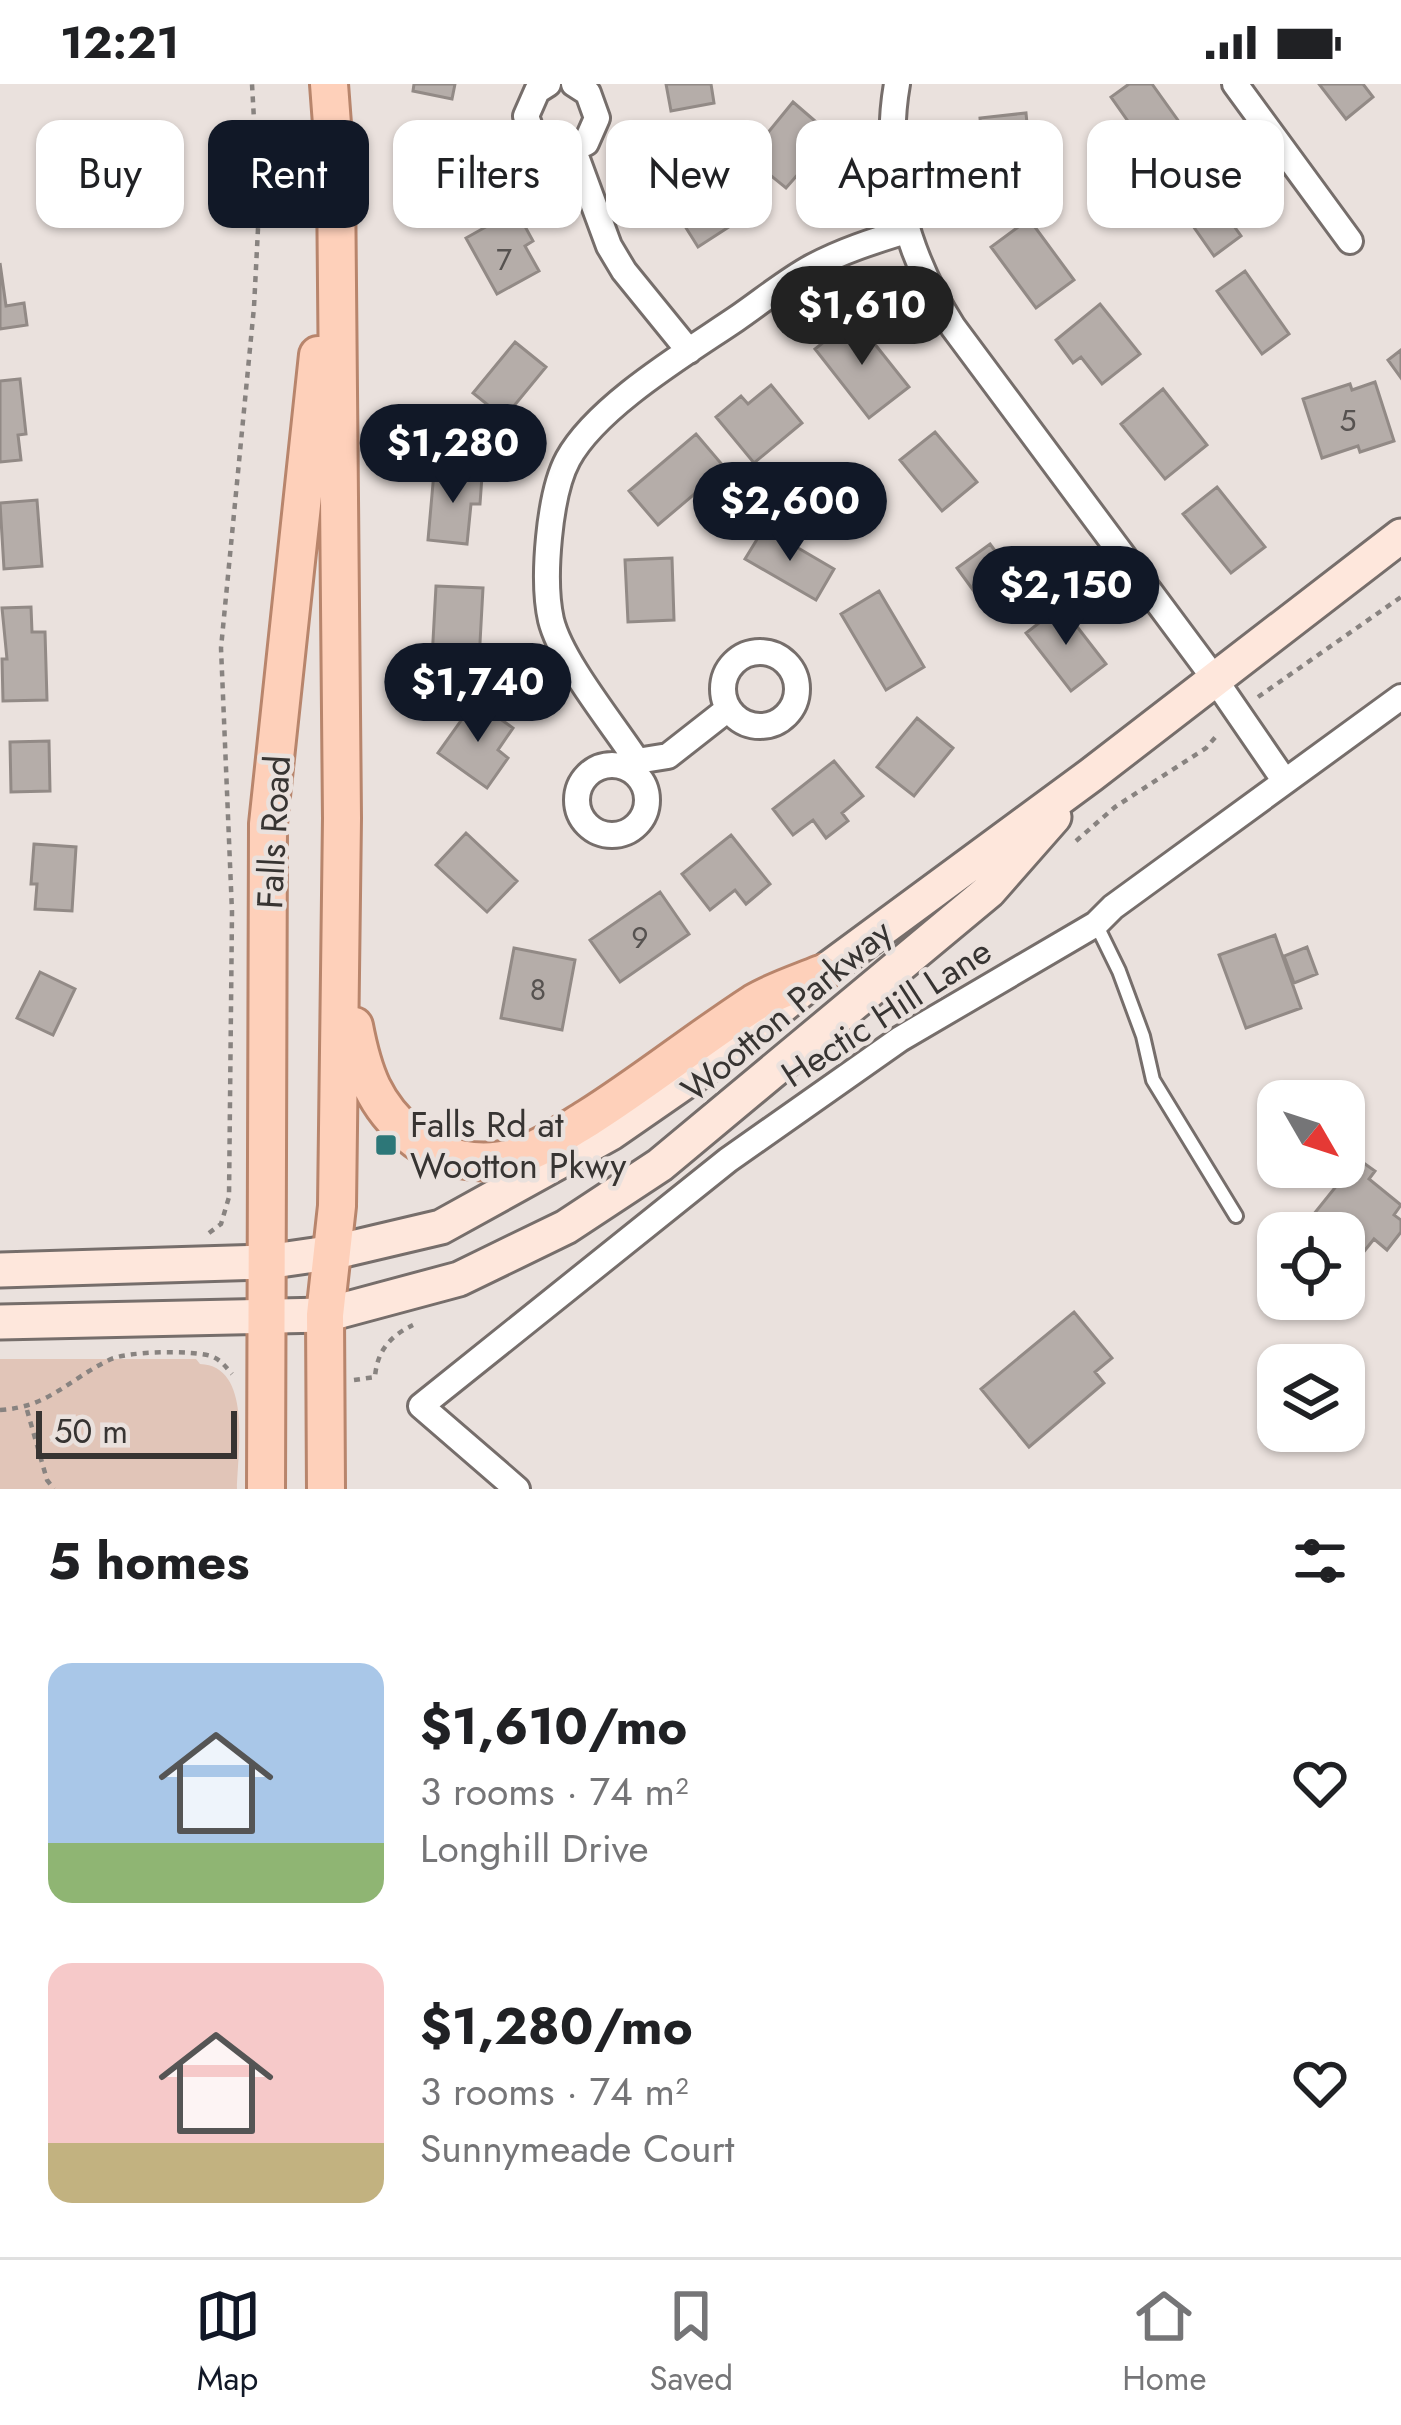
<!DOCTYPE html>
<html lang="en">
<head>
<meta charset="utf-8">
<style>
  :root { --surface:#fff; --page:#f2f2f2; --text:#202124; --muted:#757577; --line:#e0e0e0; --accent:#111827 }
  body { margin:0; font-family:Jost,sans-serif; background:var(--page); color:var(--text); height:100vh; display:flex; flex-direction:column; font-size:45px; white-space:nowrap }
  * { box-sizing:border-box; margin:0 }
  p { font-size:39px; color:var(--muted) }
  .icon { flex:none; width:66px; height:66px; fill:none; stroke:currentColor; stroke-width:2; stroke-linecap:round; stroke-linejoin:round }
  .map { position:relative; height:1405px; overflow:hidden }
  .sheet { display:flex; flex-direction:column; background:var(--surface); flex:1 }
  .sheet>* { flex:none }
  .guide { position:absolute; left:36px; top:36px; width:1329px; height:108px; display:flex; gap:24px }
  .needle { width:78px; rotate:129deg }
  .fabs { position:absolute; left:1257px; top:996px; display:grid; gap:24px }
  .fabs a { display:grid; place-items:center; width:108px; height:108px; border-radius:24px; background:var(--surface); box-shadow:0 3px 9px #0004; font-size:60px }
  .scale { position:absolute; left:36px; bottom:30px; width:201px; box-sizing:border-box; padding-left:12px; border:6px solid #373432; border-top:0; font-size:33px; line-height:42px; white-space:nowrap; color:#373432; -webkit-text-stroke:9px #eae1dd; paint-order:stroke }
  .price { position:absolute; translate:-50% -102px; padding:0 27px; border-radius:42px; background:var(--accent); color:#fff; font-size:39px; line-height:78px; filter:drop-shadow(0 3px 6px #0008) }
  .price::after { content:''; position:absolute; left:50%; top:72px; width:36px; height:27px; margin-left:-18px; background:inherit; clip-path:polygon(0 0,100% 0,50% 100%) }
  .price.selected { background:#222; color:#fff }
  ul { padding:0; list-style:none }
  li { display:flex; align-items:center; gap:36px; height:300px; padding:0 48px }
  li span { display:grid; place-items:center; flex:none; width:336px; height:240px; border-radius:24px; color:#555 }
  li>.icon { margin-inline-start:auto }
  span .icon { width:144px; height:144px; fill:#fffc; stroke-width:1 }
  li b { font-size:51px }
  h2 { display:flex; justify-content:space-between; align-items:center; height:144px; padding:0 48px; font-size:51px }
  .chip { padding:0 42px; border-radius:24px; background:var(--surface); box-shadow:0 3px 9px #0004; font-size:42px; line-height:108px }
  .chip.selected { background:var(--accent); color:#fff }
  .status { display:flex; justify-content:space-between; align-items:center; height:84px; padding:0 60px; background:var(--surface); direction:ltr }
  .status svg { height:33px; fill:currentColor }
  .tabs { display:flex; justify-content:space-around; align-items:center; height:168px; border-top:3px solid var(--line); background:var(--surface); font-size:33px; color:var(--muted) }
  .tabs a { display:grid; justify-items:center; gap:6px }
  .tabs .selected { color:var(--accent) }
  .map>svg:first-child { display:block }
  .green { fill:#e1c5b8 }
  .building { fill:#b5ada9; stroke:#928a86; stroke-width:3 }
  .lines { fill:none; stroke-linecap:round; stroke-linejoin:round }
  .service-casing { stroke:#766e6b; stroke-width:18 }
  .minor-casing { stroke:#766e6b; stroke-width:30 }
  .secondary-casing { stroke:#766e6b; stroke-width:39 }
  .primary-casing { stroke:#b8856c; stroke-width:42 }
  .path { stroke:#888380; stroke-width:4.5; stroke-dasharray:6 6; stroke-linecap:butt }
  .service { stroke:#fff; stroke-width:12 }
  .minor { stroke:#fff; stroke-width:24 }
  .secondary { stroke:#fee7dc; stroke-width:33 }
  .primary { stroke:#fed0ba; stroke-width:36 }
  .poi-dot { fill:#2d7778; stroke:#eae1dd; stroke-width:4.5 }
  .labels { text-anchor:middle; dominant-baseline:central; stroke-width:9; stroke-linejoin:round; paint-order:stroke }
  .number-label { font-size:30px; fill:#565250 }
  .street-label { font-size:36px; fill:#373432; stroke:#eae1dd }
  .poi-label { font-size:36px; fill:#373432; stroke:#eae1dd; text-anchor:start }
</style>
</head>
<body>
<div class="status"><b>12:21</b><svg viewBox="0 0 49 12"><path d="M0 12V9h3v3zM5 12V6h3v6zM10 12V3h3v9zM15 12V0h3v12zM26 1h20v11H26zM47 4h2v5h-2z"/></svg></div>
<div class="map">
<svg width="1401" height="1405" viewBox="0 0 1401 1405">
  <rect width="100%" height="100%" fill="#eae1dd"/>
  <path class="green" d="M0 1275H196L200 1280C252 1282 238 1366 237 1405H0Z"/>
  <path class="building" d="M414 0H455L452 15 413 7Z
    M666 0H711L714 19 671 27Z
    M1129 0H1152L1192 56 1158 80 1111 13Z
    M1319 0H1363L1373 13 1346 35Z
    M793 18 822 43 798 73 806 81 786 104 748 73Z
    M1026 29 1032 93 974 99 971 61 982 60 980 34Z
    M456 44 474 104 436 115 418 56Z
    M701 79 738 137 698 163 661 104Z
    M1197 90 1241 152 1214 172 1170 109Z
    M516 126 533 157 525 162 539 187 497 210 466 154Z
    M1029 135 1074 196 1036 224 991 163Z
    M0 179 6 222 24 219 27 241 0 245Z
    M1245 187 1289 250 1262 270 1217 207Z
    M1100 220 1140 270 1102 300 1081 273 1073 279 1056 256Z
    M854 234 909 303 869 334 815 265Z
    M515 258 546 283 504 334 473 309Z
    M1401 266V294L1388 276Z
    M20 295 26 350 18 351 21 376 0 378V297Z
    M1375 298 1394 357 1360 368 1358 362 1322 374 1303 315 1350 300 1352 306Z
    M771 301 802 339 754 379 716 333 741 312 748 320Z
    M1163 305 1207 361 1165 395 1121 340Z
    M935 348 977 398 942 427 900 376Z
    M696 350 725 384 658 441 629 407Z
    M434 388 482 392 480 420H471L467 460 428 456Z
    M1217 403 1265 463 1231 489 1183 430Z
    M37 416 42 482 4 485 0 419Z
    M764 444 834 485 816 516 745 475Z
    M990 460 1004 479 1024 464 1042 489 989 528 957 484Z
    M672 474 674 536 628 538 625 476Z
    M436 502 483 504 479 577 432 575Z
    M879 507 924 583 886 606 841 530Z
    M1061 522 1106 580 1071 607 1026 549Z
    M31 523 32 548H45L47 616 3 617 2 575H7L2 524Z
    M475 617 513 644 498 666 508 674 487 704 438 669Z
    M917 634 953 664 914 712 877 683Z
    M49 657 50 707 11 708 10 658Z
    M834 677 863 712 842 729 848 737 826 754 813 736 793 751 773 725Z
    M466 749 517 797 487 828 436 781Z
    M731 751 770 800 746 820 735 806 710 826 682 790Z
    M34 760 76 763 72 827 35 825 37 800H31Z
    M660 808 689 850 620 898 590 856Z
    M1275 851 1301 924 1246 944 1219 871Z
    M1307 863 1317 890 1294 899 1284 872Z
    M514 864 575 876 562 946 501 934Z
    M40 888 75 905 53 951 17 934Z
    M1358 1075 1375 1087 1369 1095 1401 1121 1394 1131 1401 1136V1148L1387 1166 1374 1155 1358 1175 1344 1166V1149H1315L1305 1141Z
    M1074 1228 1112 1274 1095 1288 1104 1299 1029 1363 981 1305Z"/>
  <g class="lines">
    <defs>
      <path id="service" d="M1096 840 1119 887 1143 952 1153 996 1236 1132"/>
      <path id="minor" d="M548 0 537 7 526 32 535 57 560 69 586 59 597 34 588 9 574 0
        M897 0C882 85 907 171 953 243L1214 594 1284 696
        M1235 0 1350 157
        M574 67 609 162 624 187 689 267
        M723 605a37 37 0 1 1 74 0a37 37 0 1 1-74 0Z
        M728 625 668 672 637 677C613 640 561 577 551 536 542 496 549 410 568 375 597 322 686 269 736 235 761 218 786 197 812 183 842 167 873 157 906 147
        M577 716a35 35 0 1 1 70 0a35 35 0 1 1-70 0Z
        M517 1405 421 1322 728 1076 900 955 1096 840 1113 823 1401 613"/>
      <path id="secondary" d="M0 1186 266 1178 335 1168 441 1143 611 1049 712 979 821 890 1091 691 1401 452
        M0 1238 325 1231 459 1195 566 1143 660 1081 989 807 1054 733"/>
      <path id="primary" d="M354 942C363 989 374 1021 411 1052 439 1076 481 1083 515 1073 541 1065 565 1048 588 1034 645 998 697 956 754 919 774 907 799 899 821 890
        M266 1405 268 740 318 271
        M326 1405 325 1231 337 1122 342 734 336 94 329 0"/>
    </defs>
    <use href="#service" class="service-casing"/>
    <use href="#minor" class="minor-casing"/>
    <use href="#secondary" class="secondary-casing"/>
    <use href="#primary" class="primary-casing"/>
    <path class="path" d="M1258 613 1401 513
      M1076 757 1115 723 1206 664 1219 649
      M209 1149 221 1140 229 1113 232 828 221 564 254 223 259 125 252 0
      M354 1296 375 1293C377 1267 390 1252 413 1241
      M0 1326C49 1323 68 1296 109 1276 126 1267 193 1266 211 1272 221 1276 225 1282 232 1290
      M27 1326 47 1396 54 1405"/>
    <use href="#service" class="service"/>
    <use href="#minor" class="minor"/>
    <use href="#secondary" class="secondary"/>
    <use href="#primary" class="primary"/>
  </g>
  <rect class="poi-dot" x="374" y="1049" width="24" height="24" rx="6"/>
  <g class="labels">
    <g class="number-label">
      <text x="504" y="175">7</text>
      <text x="1348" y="336">5</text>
      <text x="640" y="853">9</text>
      <text x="538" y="905">8</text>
    </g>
    <g class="street-label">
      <text transform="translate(273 748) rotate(-87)">Falls Road</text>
      <text transform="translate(786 926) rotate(-40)">Wootton Parkway</text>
      <text transform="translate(886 928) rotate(-33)">Hectic Hill Lane</text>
    </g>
    <g class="poi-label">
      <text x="410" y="1040">Falls Rd at<tspan x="410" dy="41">Wootton Pkwy</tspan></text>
    </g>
  </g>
</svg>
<div class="fabs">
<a><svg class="needle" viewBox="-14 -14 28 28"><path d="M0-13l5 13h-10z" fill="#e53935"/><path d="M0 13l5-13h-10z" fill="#757577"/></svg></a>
<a><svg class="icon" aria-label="locate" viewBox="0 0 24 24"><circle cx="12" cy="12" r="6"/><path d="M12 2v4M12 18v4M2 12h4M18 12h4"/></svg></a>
<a><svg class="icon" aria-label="layers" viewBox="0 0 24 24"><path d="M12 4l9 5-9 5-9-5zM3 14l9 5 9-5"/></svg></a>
</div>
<div class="scale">50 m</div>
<b class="price selected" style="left:862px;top:284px">$1,610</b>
<b class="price" style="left:453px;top:422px">$1,280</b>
<b class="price" style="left:790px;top:480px">$2,600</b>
<b class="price" style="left:1066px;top:564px">$2,150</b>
<b class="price" style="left:478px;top:661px">$1,740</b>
<div class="guide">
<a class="chip">Buy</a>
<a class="chip selected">Rent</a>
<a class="chip">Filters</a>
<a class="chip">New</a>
<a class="chip">Apartment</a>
<a class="chip">House</a>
</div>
</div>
<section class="sheet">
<h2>5 homes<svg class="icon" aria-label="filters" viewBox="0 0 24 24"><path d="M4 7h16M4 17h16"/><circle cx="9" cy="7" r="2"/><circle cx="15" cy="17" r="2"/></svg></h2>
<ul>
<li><span style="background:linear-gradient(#a9c7e8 75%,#8fb573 0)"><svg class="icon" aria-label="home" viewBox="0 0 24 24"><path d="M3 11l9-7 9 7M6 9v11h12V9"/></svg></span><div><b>$1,610/mo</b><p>3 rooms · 74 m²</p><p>Longhill Drive</p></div><svg class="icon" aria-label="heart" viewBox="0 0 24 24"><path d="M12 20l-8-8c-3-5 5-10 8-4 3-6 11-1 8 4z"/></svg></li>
<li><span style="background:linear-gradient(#f6c9c9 75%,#c2b280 0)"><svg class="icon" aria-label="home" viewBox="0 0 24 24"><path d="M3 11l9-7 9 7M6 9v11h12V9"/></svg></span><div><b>$1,280/mo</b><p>3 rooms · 74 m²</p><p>Sunnymeade Court</p></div><svg class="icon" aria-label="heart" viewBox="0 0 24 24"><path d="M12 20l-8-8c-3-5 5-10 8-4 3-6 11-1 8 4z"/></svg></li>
</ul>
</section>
<nav class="tabs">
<a class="selected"><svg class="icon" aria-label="map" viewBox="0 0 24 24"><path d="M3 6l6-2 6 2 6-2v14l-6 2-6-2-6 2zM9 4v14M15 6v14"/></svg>Map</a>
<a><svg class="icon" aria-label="saved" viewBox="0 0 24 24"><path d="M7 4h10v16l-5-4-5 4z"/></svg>Saved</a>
<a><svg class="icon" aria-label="home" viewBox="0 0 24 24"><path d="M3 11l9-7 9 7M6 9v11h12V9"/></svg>Home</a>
</nav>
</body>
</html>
